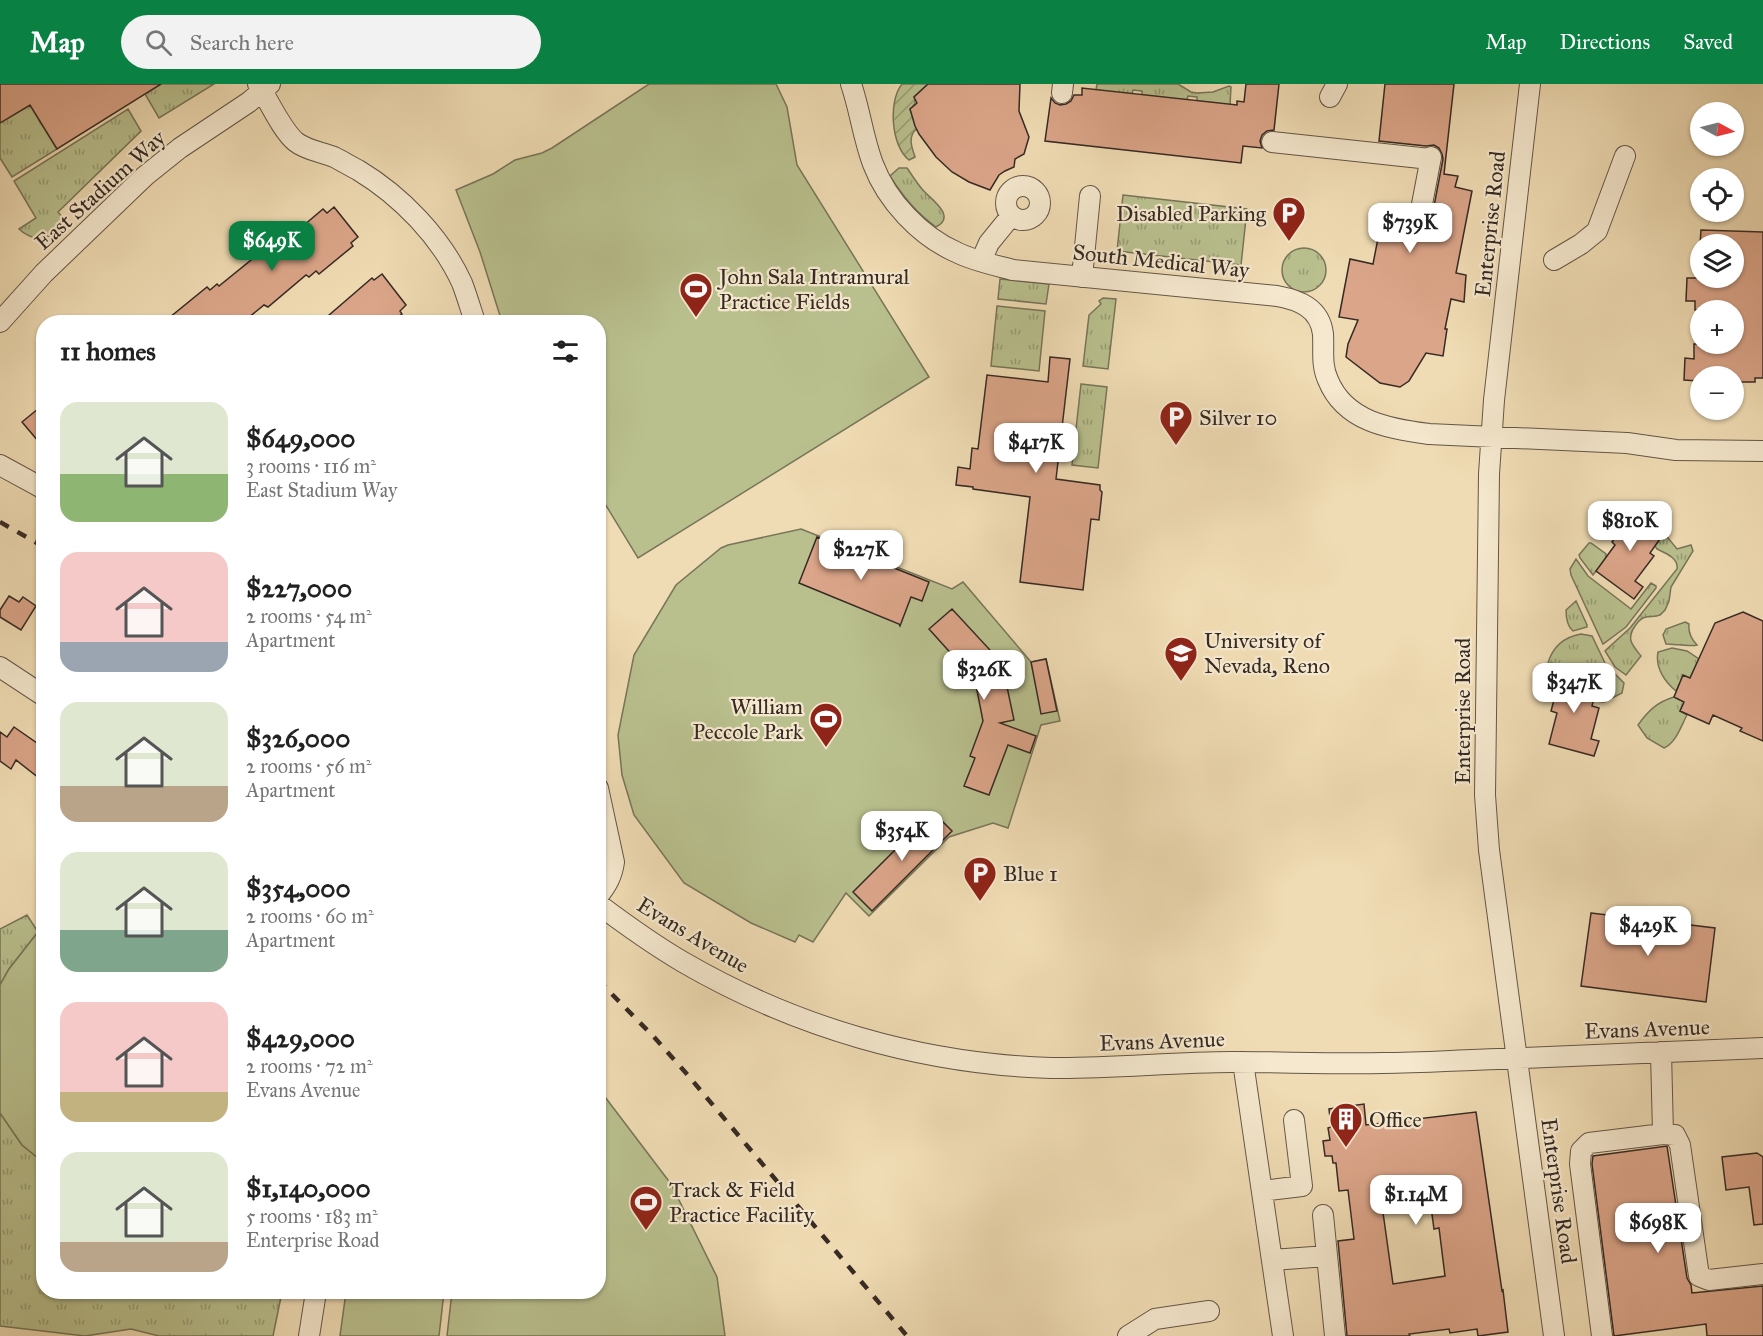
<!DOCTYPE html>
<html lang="en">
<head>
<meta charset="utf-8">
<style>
  :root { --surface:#fff; --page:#f2f2f2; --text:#222; --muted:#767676; --accent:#0b8043 }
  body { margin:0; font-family:"IM FELL Great Primer",serif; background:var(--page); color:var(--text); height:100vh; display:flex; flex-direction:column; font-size:22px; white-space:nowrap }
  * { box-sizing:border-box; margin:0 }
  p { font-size:20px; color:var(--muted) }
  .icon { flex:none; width:33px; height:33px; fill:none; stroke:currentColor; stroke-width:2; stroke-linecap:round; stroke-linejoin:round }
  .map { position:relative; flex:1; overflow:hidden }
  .drawer { position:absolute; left:36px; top:231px; width:570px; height:984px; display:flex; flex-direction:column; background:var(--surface); border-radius:24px; box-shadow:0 2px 4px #0004 }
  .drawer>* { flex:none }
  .needle { width:39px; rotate:97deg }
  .fabs { position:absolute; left:1690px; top:18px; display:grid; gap:12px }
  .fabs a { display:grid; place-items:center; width:54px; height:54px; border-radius:50%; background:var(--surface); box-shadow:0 2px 4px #0004; font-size:30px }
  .price { position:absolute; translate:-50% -51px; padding:0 14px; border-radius:12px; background:#fff; color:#222; font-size:20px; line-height:39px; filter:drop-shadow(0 2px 3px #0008) }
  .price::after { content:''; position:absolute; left:50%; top:36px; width:18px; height:14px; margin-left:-9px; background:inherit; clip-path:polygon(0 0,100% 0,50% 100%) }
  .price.on { background:var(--accent); color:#fff }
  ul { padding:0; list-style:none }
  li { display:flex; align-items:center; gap:18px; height:150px; padding:0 24px }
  li span { display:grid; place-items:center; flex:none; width:168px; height:120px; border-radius:18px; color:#555 }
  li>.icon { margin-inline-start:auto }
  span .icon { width:72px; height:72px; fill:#fffc; stroke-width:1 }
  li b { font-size:26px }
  h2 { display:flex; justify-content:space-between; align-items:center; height:72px; padding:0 24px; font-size:26px }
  header { display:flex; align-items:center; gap:36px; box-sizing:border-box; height:84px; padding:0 30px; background:var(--accent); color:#fff }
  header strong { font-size:28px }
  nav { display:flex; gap:33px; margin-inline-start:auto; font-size:21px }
  .search { width:420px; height:54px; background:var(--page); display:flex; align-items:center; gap:15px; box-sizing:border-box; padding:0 21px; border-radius:33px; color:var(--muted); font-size:22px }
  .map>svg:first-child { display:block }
  .grass { fill:url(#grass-tufts); stroke:#787559; stroke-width:1.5 }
  .garden { fill:url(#garden-furrows); stroke:#787559; stroke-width:1.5 }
  .pitch { fill:#b9c08e; stroke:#787559; stroke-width:1.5 }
  .building { fill:#dba589; stroke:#362a24; stroke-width:1.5; fill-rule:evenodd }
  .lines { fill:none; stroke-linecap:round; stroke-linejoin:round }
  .minor-casing { stroke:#645648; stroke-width:22 }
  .minor { stroke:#f5e8ce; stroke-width:20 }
  .rail { stroke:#362a24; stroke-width:4.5; stroke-dasharray:10 10; stroke-linecap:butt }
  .labels { text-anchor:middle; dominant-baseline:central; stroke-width:4.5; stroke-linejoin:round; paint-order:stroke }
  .street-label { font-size:22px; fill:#362a24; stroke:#f5e8ce }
  .poi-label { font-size:22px; fill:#362a24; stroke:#f5e8ce; text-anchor:start }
</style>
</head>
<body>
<header>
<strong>Map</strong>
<div class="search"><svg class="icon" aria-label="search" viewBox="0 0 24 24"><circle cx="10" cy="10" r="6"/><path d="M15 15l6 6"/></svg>Search here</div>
<nav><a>Map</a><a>Directions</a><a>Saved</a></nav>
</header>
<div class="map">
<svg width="1763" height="1252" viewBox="0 0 1763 1252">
  <defs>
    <pattern id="grass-tufts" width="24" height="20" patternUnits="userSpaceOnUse" patternTransform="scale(1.5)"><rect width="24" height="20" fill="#b9c08e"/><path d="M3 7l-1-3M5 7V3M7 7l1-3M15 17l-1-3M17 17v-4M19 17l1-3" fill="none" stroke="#979c74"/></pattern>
    <pattern id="garden-furrows" width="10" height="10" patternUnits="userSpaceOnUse" patternTransform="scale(1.5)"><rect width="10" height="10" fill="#b9c08e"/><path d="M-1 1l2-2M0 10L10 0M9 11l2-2" fill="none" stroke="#979c74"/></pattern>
  </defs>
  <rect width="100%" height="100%" fill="#f0dcb4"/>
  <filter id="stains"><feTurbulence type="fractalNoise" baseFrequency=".00333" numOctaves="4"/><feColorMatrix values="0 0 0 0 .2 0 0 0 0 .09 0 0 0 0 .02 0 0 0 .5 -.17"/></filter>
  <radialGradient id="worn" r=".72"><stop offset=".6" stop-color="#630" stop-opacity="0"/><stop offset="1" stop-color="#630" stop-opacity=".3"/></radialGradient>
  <path class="grass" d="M161 0H214L159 34 145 10Z
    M1097 0H1178L1191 8 1197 9 1213 8 1229 2 1231 3 1230 21 1197 17V13L1188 12 1187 16 1142 11V7L1133 6 1132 10 1096 6Z
    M30 21 57 65 12 93 0 74V39Z
    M128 25 141 47 58 128 67 139 50 152 42 153V156C33 154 25 151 19 145L36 134 14 97Z
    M899 84H907C912 91 916 98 922 105 929 114 958 132 936 143 916 129 903 113 890 92Z
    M1123 111 1247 125 1241 181 1117 167Z
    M1282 186a22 22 0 1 1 44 0a22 22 0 1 1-44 0Z
    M1000 195 1049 200 1046 220 998 215Z
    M1103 214 1116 215 1108 285 1083 282 1089 231 1101 220 1099 217Z
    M997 222 1045 227 1039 287 991 282Z
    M1081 300 1107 303 1098 384 1072 381Z
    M1664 449 1677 465 1691 461 1693 467 1671 503 1669 517 1665 526 1660 531C1655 533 1651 532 1646 533 1640 534 1638 538 1635 542 1626 555 1632 561 1641 572L1626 591 1615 583 1605 567 1630 544 1677 485C1679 474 1665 469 1657 465L1655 462Z
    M1589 459H1591L1606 470V474L1593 491 1580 474 1579 471Z
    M1576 475 1588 492 1631 525 1651 499 1656 502V504L1626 543 1603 560 1571 491 1570 485Z
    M1576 517 1587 541V543L1573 547C1567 542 1566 533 1566 526Z
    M1685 538 1689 540C1688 549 1691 555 1697 561 1692 563 1674 560 1666 560L1663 551 1666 545Z
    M1581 550 1592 552 1606 581 1624 599 1622 609 1604 618 1596 617 1580 594 1581 592 1572 589 1571 592 1557 588 1558 580 1548 579C1553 562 1564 553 1581 550Z
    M1672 564 1687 567 1699 575 1690 594 1683 592 1676 607C1665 598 1655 584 1658 568Z
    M1674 613 1684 618 1680 627 1687 631C1681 642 1676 659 1664 664L1647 654 1638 641C1648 627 1657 618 1674 613Z
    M27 831 38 848 9 885 0 901V845Z
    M0 1029 22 1061 43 1078 44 1208H282L273 1252H159L131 1245 85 1252 0 1242Z"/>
  <path class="garden" d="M902 0H928L914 13C916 19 915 21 910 25L917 45C907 52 912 64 915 73L909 76C891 62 888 17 902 0Z"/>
  <path class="pitch" d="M649 0H776L787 23 797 81 929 293 638 474 599 410 598 238H502L480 168 456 106 493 90 515 76 542 69 552 64Z
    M801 445 952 505 963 498 1031 578 1046 575 1060 637 1041 641 1008 744 993 739 949 753 869 832 846 809 813 858 799 851 795 858 751 839 684 799 634 731 622 691 618 651 634 571 676 501 721 464 728 461Z
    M38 848 44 852 43 1078 22 1061 0 1029V901L9 885Z
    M599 1005 671 1100 717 1193 725 1252H447L452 1208H598Z
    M346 1208H444L439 1252H340Z"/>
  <path class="building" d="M0 0H161L57 65 30 21 0 39Z
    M928 0H1020L1019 27 1029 53 1024 70 1015 75 1014 83 1005 87 999 91 990 106 969 98 952 88 936 73 919 50 915 42 910 25 917 19 914 13Z
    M1246 0H1279L1274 46 1267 47 1262 51 1260 57 1262 64 1243 62 1241 79 1045 57 1051 14 1055 19 1060 21 1066 20 1071 17 1074 11H1082V4L1237 21V17L1244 18Z
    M1385 0H1454L1444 90 1458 92 1455 103 1472 107 1456 189 1466 191 1464 218 1451 215 1445 245H1447L1443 272 1426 269 1409 297 1400 303 1380 299 1346 273 1348 260 1358 236 1339 233 1350 175 1373 180 1380 144 1412 150 1413 146 1417 148 1423 147 1428 143 1431 138 1443 75 1442 70 1439 64 1434 61 1426 62 1379 57Z
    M334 123 358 153 351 159 353 162 319 190 316 187 309 193 306 191 268 223 264 221 243 238H164L207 203 210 206 217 200 219 202 272 159 275 162 282 156 284 158 323 125 327 129Z
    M1701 146 1763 148V294H1755V298H1736V293L1734 292H1698V297L1684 296 1685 274 1694 275V260H1734V226H1695V217H1686L1687 194H1734V160H1700Z
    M382 190 406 221 400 227 402 230 391 238H321L372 194 374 196Z
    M1050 273 1070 275 1056 395 1100 401V406L1102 408 1099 436 1091 435 1083 506 1020 498 1030 413 973 405V403L956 401 958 383 970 385 972 364 978 365 987 291 1048 298Z
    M44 320V364L22 338Z
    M1627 421 1664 449 1650 469 1654 472 1635 497 1643 503 1634 515 1596 487 1615 461 1612 458 1625 440 1618 434Z
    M817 453 929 498 922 517 911 513 900 542 899 540 799 499Z
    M9 512 19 518 23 513 36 522 21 546 0 533V526Z
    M952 525 1002 579 1014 636 1000 639 1036 652 1030 669 1008 661 989 711 964 702 975 674 970 672 983 637 975 596 929 545Z
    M1743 528 1763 537V657L1740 647 1742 644 1713 631 1709 640 1680 627 1684 618 1674 613 1683 591 1690 594 1715 539Z
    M1046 575 1057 627 1041 630 1031 578Z
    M1552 587 1598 599 1592 622 1599 624 1591 655 1599 657 1594 672 1549 660 1557 629 1551 627 1557 605 1548 602Z
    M14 643 44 664V698L16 676 11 685 0 677V648L7 653Z
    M933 728 952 747 872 827 853 808Z
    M1591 829 1715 844 1706 918 1581 902Z
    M1364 1020 1366 1041 1476 1028 1502 1207 1503 1206 1508 1248 1478 1252 1477 1245 1450 1249 1449 1245 1409 1250 1410 1252H1347L1338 1157 1354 1155 1348 1106 1339 1107 1336 1079H1333L1332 1072H1325L1323 1057 1330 1056 1328 1044 1331 1043 1329 1025ZM1431 1092 1429 1108 1434 1145 1439 1144 1445 1192 1393 1200 1379 1100Z
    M1667 1062 1687 1194 1691 1201 1692 1209 1763 1202V1252H1707L1706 1240 1614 1252 1592 1080 1593 1072Z
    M1757 1069 1763 1073V1140L1754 1141 1749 1103 1726 1106 1722 1073Z"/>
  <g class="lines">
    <defs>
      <path id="minor" d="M258 0C268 15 282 47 296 58 306 66 321 68 334 73 342 77 350 82 358 86 401 112 441 153 462 199 467 212 471 226 475 238
        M851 0C860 26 863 54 873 80 887 117 920 152 956 168 974 177 994 181 1013 186L1277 212C1299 216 1320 224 1323 250 1324 266 1321 281 1328 296 1345 338 1390 345 1429 350L1627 359 1676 366 1763 367
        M1530 0 1494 316 1489 390 1485 711 1489 766 1554 1252
        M1062 9 1063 0
        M1330 13 1337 0
        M1272 58 1430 75
        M1006 119a17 17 0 1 1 34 0a17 17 0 1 1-34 0Z
        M1419 136 1431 73
        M1554 176 1581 160 1597 147 1625 72
        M981 177 989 159 1011 132
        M1082 193 1090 112
        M0 238 44 189 145 92 180 64 249 18 270 0
        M0 381 44 405
        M0 583 44 612
        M598 704 614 778C612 792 607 801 598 812
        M598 820C626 841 654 861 683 878 795 943 921 980 1051 984 1111 985 1172 978 1232 978 1282 978 1333 980 1383 979 1421 979 1459 976 1498 975 1586 972 1675 967 1763 964
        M1243 978 1283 1252
        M1663 1050 1675 1051 1680 1061 1699 1192 1709 1196 1763 1190
        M1262 1107 1302 1102 1294 1036
        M1323 1131 1335 1252
        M1272 1176 1327 1172
        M309 1252 316 1208
        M1128 1252 1155 1235 1209 1227
        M1602 1252 1580 1080 1581 1067 1589 1059 1663 1050 1661 968"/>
    </defs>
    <use href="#minor" class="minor-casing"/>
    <use href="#minor" class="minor"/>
    <path class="rail" d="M0 438 44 463
      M598 896 654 953 686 989 907 1252"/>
  </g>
  <defs>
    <symbol id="parking-pin" viewBox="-11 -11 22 30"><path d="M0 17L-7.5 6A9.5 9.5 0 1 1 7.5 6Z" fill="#8f2418" stroke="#f5e8ce"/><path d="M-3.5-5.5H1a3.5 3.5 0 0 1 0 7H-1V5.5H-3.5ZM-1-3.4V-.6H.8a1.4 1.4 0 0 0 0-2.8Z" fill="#fff"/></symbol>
    <symbol id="stadium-pin" viewBox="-11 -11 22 30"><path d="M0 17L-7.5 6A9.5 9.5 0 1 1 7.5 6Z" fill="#8f2418" stroke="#f5e8ce"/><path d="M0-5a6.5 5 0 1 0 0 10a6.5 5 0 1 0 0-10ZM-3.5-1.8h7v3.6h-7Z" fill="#fff"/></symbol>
    <symbol id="university-pin" viewBox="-11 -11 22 30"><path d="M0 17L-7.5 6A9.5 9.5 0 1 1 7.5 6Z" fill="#8f2418" stroke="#f5e8ce"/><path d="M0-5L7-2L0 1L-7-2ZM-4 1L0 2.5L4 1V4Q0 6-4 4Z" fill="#fff"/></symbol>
    <symbol id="building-pin" viewBox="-11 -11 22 30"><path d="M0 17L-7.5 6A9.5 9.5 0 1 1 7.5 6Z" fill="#8f2418" stroke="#f5e8ce"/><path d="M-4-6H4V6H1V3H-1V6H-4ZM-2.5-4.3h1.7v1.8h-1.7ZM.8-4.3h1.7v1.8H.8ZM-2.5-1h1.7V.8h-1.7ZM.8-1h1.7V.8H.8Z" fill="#fff"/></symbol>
  </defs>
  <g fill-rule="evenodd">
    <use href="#parking-pin" x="1270" y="110" width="38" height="52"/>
    <use href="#stadium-pin" x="677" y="186" width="38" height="52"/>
    <use href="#parking-pin" x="1157" y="314" width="38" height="52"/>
    <use href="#university-pin" x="1162" y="550" width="38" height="52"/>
    <use href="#stadium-pin" x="807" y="616" width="38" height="52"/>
    <use href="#parking-pin" x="961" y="770" width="38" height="52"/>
    <use href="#building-pin" x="1327" y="1016" width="38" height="52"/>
    <use href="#stadium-pin" x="627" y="1099" width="38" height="52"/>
  </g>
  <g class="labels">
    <g class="street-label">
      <text transform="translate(100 106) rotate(-42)">East Stadium Way</text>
      <text transform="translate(1490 140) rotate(-84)">Enterprise Road</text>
      <text transform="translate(1161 177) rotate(6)">South Medical Way</text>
      <text transform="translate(1462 627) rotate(-90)">Enterprise Road</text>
      <text transform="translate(693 851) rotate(31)">Evans Avenue</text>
      <text transform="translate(1647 945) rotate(-2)">Evans Avenue</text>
      <text transform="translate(1162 957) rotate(-2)">Evans Avenue</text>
      <text transform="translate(1559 1107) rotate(82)">Enterprise Road</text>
    </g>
    <g class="poi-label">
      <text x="1266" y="129" text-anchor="end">Disabled Parking</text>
      <text x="719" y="192">John Sala Intramural<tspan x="719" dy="25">Practice Fields</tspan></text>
      <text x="1199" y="333">Silver 10</text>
      <text x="1204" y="556">University of<tspan x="1204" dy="25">Nevada, Reno</tspan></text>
      <text x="803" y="622" text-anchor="end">William<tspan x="803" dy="25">Peccole Park</tspan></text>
      <text x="1003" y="789">Blue 1</text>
      <text x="1369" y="1035">Office</text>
      <text x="669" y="1105">Track &amp; Field<tspan x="669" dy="25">Practice Facility</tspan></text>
    </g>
  </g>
  <rect width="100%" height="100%" filter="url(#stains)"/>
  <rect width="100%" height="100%" fill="url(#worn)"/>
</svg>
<div class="fabs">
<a><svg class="needle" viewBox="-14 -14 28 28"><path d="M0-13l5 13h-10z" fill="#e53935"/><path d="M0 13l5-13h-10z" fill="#767676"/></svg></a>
<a><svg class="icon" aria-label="locate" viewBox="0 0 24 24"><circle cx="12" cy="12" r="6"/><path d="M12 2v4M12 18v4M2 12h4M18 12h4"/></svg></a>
<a><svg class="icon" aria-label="layers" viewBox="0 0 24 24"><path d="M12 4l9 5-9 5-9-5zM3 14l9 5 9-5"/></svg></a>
<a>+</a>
<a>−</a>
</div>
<b class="price" style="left:1410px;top:170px">$739K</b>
<b class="price on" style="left:272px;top:188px">$649K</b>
<b class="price" style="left:1036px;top:390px">$417K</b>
<b class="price" style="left:1630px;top:468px">$810K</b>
<b class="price" style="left:861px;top:497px">$227K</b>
<b class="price" style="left:984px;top:617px">$326K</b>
<b class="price" style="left:1574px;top:630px">$347K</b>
<b class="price" style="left:902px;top:778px">$354K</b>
<b class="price" style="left:1648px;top:873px">$429K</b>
<b class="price" style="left:1416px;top:1142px">$1.14M</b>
<b class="price" style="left:1658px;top:1170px">$698K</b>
<section class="drawer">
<h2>11 homes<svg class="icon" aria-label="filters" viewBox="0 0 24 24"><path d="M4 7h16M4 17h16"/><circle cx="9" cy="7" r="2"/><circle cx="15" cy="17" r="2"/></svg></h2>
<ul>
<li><span style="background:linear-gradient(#dfe7d0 60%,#8fb573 0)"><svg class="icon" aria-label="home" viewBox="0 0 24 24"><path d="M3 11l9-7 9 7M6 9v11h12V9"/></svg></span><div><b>$649,000</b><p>3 rooms · 116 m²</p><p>East Stadium Way</p></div></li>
<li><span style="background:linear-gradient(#f6c9c9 75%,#9aa5b1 0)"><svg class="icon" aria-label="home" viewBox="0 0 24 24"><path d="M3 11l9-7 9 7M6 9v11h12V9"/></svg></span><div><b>$227,000</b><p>2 rooms · 54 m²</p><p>Apartment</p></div></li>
<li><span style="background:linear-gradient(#dfe7d0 70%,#b9a48a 0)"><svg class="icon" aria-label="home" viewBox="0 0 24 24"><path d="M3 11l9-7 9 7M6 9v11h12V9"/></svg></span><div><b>$326,000</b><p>2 rooms · 56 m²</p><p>Apartment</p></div></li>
<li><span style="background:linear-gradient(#dfe7d0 65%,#7fa58c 0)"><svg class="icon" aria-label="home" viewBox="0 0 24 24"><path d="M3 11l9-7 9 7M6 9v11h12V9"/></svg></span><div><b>$354,000</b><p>2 rooms · 60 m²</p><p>Apartment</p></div></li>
<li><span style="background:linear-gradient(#f6c9c9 75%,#c2b280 0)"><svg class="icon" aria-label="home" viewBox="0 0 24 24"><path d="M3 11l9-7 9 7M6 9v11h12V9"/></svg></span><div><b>$429,000</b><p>2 rooms · 72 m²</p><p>Evans Avenue</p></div></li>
<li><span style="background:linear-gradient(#dfe7d0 75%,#b9a48a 0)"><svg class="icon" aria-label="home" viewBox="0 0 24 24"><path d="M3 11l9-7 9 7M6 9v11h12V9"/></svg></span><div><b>$1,140,000</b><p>5 rooms · 183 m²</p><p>Enterprise Road</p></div></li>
</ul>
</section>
</div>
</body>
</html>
